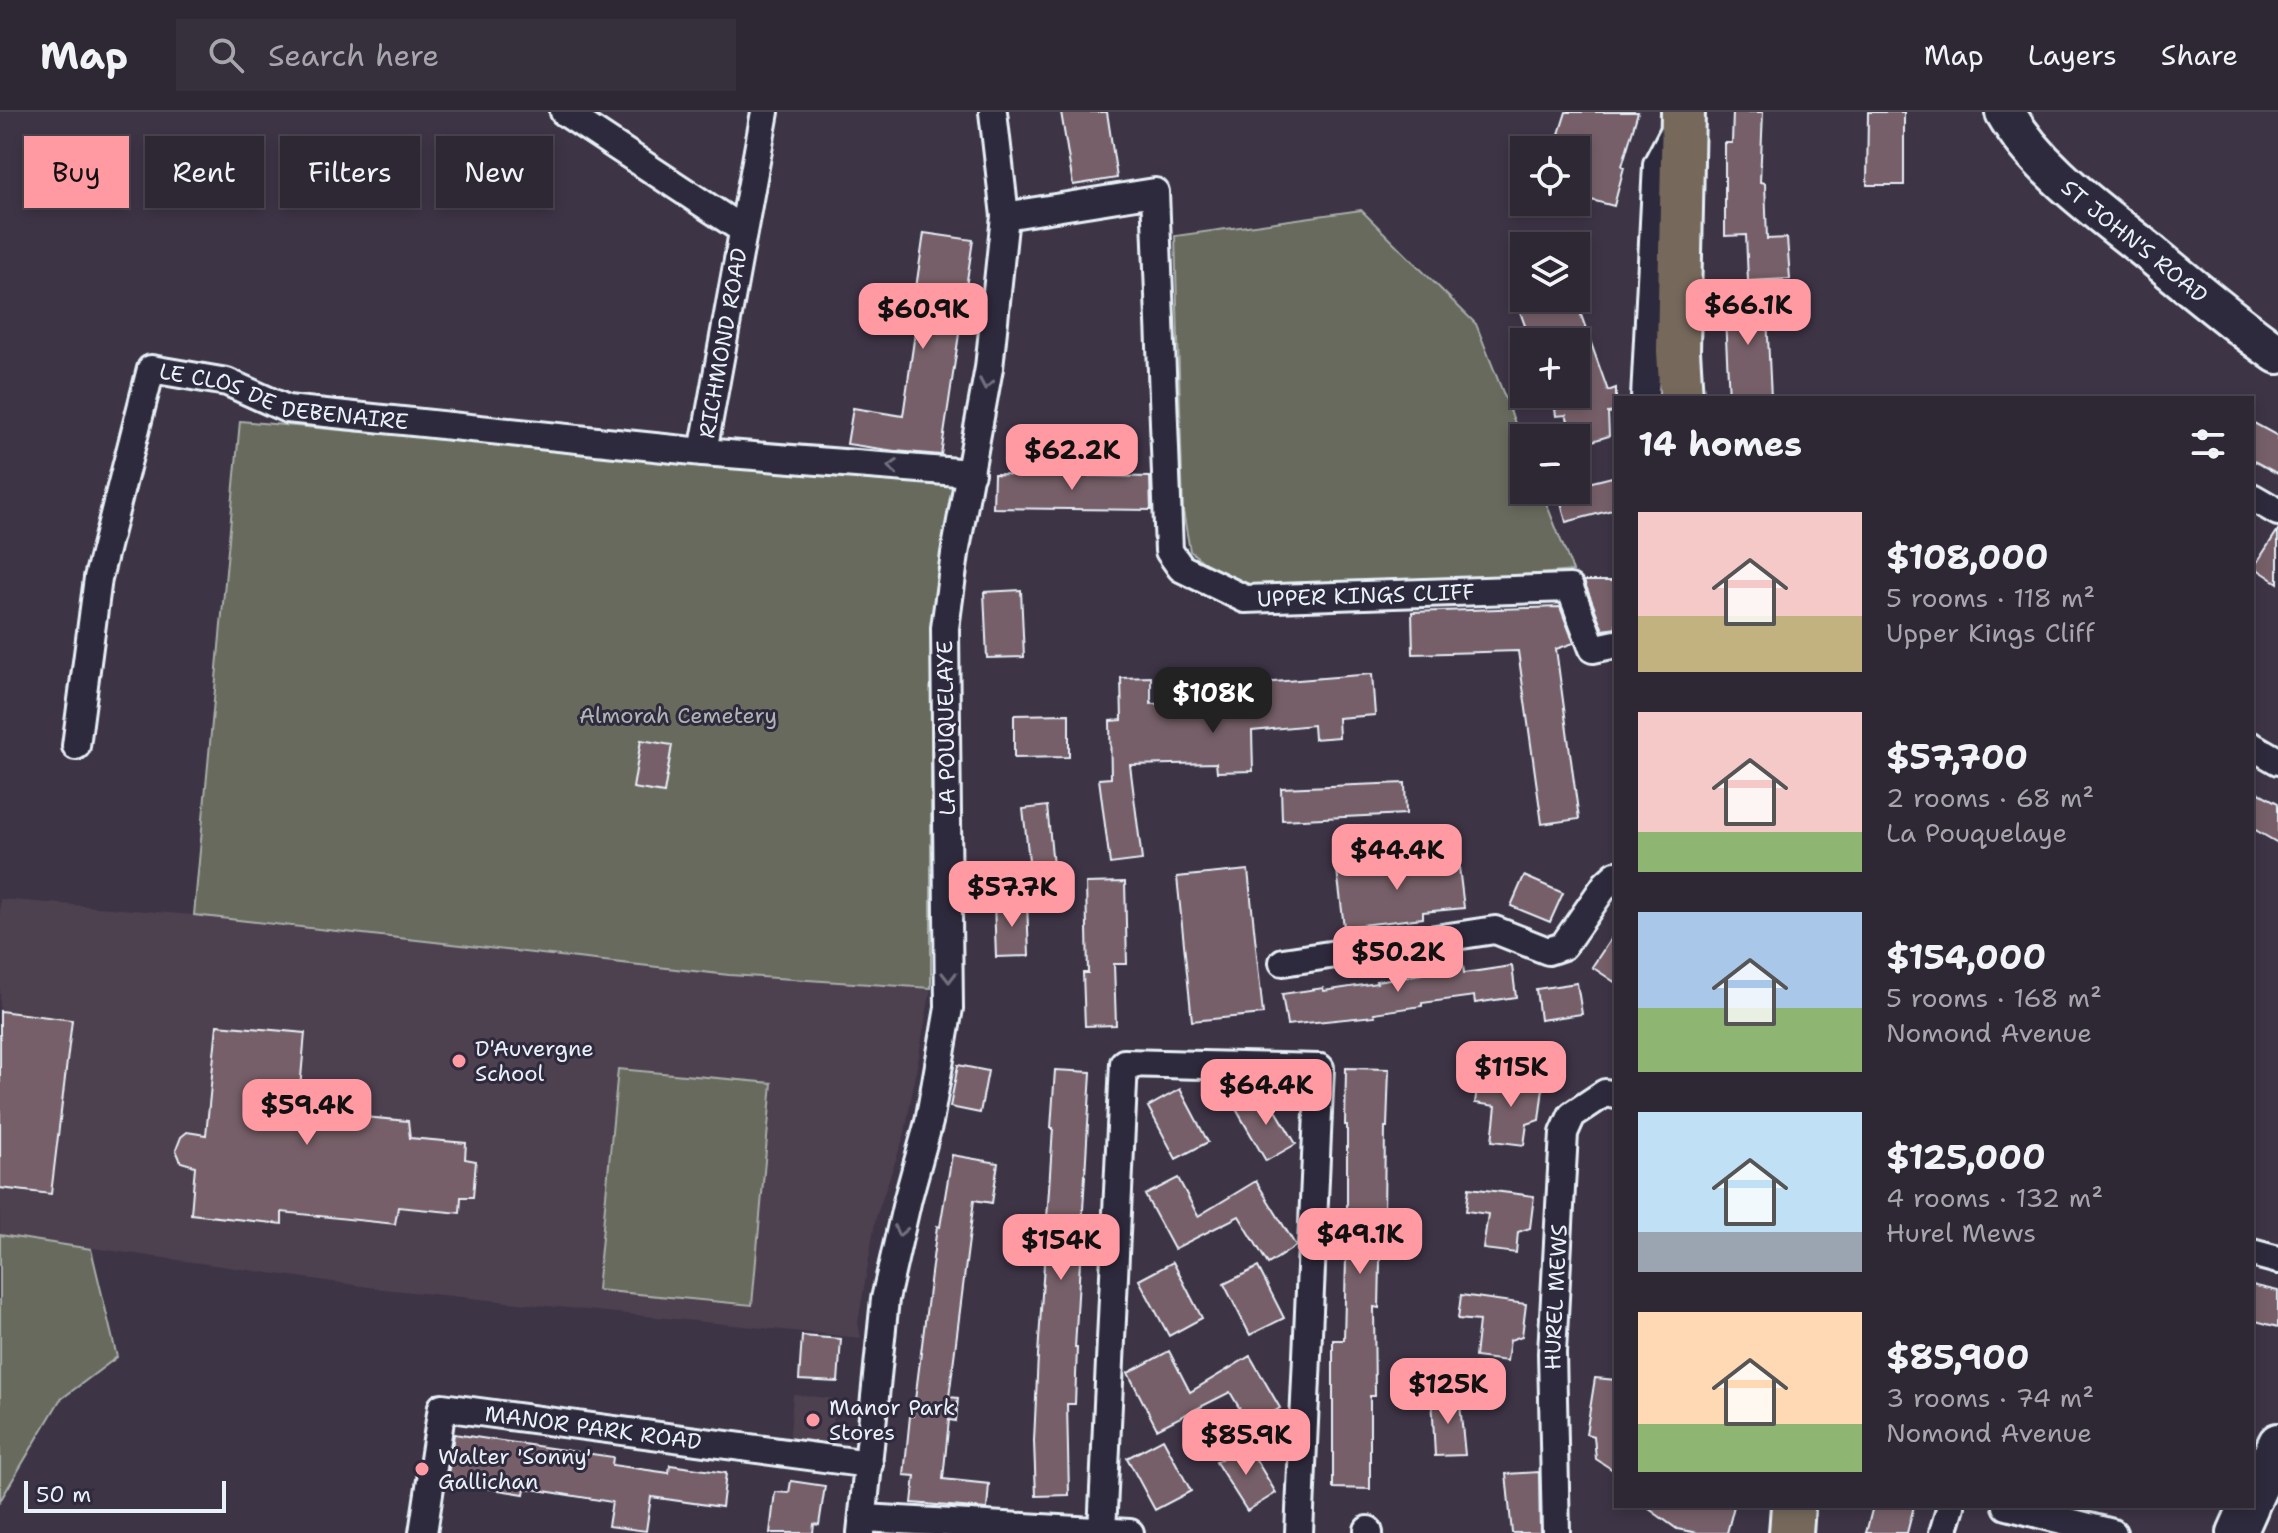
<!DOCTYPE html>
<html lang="en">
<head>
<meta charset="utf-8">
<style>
  :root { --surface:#2e2734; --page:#362f3c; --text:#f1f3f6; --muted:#a7a5ac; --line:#49444f; --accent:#ff9aa2 }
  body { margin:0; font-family:"Shantell Sans",sans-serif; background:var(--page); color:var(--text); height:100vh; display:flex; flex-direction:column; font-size:30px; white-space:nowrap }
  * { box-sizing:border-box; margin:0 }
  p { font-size:26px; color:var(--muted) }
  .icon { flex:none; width:44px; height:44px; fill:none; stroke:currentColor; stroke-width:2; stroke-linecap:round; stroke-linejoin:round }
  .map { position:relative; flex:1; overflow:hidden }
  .sheet { position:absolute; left:1614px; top:284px; width:640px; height:1112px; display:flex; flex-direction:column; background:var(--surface); border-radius:0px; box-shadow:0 4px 12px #0003,0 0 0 2px var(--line) }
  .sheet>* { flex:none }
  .top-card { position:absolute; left:24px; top:24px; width:760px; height:72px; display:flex; gap:16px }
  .fabs { position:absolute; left:1510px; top:24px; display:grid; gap:16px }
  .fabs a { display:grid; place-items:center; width:80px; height:80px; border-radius:0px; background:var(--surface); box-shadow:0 4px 12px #0003,0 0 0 2px var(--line); font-size:40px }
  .scale { position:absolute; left:24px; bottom:20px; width:202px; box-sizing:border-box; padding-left:8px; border:4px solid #e8f1f8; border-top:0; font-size:22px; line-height:28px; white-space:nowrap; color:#e8f1f8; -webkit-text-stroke:6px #2f2a3d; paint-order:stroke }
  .price { position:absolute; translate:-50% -68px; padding:0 18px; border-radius:16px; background:var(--accent); color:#111; font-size:26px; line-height:52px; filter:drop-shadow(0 2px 4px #0008) }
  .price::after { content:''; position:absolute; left:50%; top:48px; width:24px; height:18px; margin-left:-12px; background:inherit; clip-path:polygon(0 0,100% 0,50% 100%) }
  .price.current { background:#222; color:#fff }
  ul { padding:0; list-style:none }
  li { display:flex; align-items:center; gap:24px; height:200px; padding:0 24px }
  li span { display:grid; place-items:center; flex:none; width:224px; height:160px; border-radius:0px; color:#555 }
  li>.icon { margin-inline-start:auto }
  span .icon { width:96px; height:96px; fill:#fffc; stroke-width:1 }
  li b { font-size:34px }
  h2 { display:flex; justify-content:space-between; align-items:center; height:96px; padding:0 24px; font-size:34px }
  .tag { padding:0 28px; border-radius:0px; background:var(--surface); box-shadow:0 4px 12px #0003,0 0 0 2px var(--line); font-size:28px; line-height:72px }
  .tag.current { background:var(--accent); color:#111 }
  header { display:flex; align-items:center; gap:48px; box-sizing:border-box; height:112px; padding:0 40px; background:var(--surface); border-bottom:2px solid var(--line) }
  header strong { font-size:38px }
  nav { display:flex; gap:44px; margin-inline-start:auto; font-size:28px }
  .search { width:560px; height:72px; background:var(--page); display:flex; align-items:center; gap:20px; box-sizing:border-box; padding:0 28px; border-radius:0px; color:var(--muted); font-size:30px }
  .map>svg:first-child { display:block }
  .built { fill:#4e4150 }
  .green { fill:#676b5d; stroke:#a8aeaa; stroke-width:2 }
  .building { fill:#765e68; stroke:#e8f1f8; stroke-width:2 }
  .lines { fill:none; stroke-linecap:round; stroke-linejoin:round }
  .minor-casing { stroke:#e8f1f8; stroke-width:32 }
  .secondary-casing { stroke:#e8f1f8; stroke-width:44 }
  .primary-casing { stroke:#e8f1f8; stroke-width:48 }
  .minor { stroke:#2f2a3d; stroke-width:26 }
  .secondary { stroke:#2f2a3d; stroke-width:38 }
  .primary { stroke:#76695c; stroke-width:42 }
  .oneway { stroke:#70707e }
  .poi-dot { fill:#ff9aa2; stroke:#2f2a3d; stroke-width:3 }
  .labels { text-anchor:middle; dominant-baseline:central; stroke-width:6; stroke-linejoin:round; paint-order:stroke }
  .street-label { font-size:22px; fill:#e8f1f8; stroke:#2f2a3d }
  .park-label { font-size:22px; fill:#aeb5b2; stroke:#2f2a3d }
  .poi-label { font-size:22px; fill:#e8f1f8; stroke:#2f2a3d; text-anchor:start }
</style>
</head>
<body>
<header>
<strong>Map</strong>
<div class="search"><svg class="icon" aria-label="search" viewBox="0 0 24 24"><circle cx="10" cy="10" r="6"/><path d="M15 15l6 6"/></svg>Search here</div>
<nav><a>Map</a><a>Layers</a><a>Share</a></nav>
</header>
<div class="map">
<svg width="2278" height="1421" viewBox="0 0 2278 1421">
  <rect width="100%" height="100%" fill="#3d3446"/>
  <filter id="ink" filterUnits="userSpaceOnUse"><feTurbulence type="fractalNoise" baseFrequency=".0125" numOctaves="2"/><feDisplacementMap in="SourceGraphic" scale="16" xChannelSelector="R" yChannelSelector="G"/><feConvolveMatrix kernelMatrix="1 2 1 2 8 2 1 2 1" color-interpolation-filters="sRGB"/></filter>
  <g filter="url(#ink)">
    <path class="built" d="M0 787 194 803 729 863 931 876 905 1021 876 1105 858 1211 861 1226 383 1177 0 1123Z
      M793 1282 836 1287 829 1340 789 1335Z"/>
    <path class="green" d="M1361 98 1476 212 1524 334V378H1541L1573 459 1458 469 1255 475 1221 464 1190 439 1183 399 1175 124Z
      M240 309 708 351 946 368 953 377 931 525V876L729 863 194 803Z
      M618 957 772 971 752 1193 597 1178Z
      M0 1123 91 1137 117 1245 60 1288 0 1389Z"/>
    <path class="building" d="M1061 0H1107L1117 66 1073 73Z
      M1566 0H1638L1622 54 1624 55 1614 94 1580 85 1592 32 1559 22Z
      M1733 0H1763L1760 70 1765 71 1767 127 1787 126 1790 167 1748 169 1746 123 1725 124V31H1732Z
      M1868 0H1904V73H1867Z
      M924 121 973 128 941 343 895 339 847 332 853 296 903 304 916 214 867 206 870 183 914 190Z
      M1766 184 1771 286H1729L1724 186Z
      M1515 186H1575L1608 279 1616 276V300L1608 301 1609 324 1576 334V326H1574L1566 303 1556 304 1555 297 1576 290V230H1531Z
      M2252 310 2278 324V362L2252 348Z
      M994 362 1150 365 1151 398 993 396Z
      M1616 364V397L1566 410 1558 378H1576V374Z
      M2278 418V471L2254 455Z
      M1584 469H1616V516L1603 518Z
      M1021 478 1024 545 987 546 984 480Z
      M1560 495 1574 531 1556 537 1579 707 1542 712 1518 539 1413 542 1412 500Z
      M1372 562 1375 603 1338 606 1339 625 1314 627 1313 613 1252 619 1253 659 1217 660 1216 651 1130 653 1142 748 1110 752 1099 667 1111 666 1110 609 1122 608 1121 566 1151 565V592L1215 590V571L1250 570V572Z
      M1069 602V645L1014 646V603Z
      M641 628 672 633 664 681 633 676Z
      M1405 671 1406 702 1282 708 1281 676Z
      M2252 677 2278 691V731L2252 716Z
      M1047 694 1054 763 1031 765 1023 697Z
      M1426 747 1428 759 1459 755 1464 796 1423 800V806L1344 815 1337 758Z
      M1248 758 1263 902 1192 909 1177 765Z
      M1524 764 1563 781 1550 810 1511 794Z
      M1125 770 1127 852H1114L1116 913 1085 914 1083 861H1088L1086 771Z
      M1027 789 1029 844 996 845 994 790Z
      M1616 819V871L1592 855Z
      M1463 853 1464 861 1512 854 1516 885 1475 891 1474 884 1422 891V894L1374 901 1375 904 1287 913 1282 882 1323 876 1324 879 1377 871 1376 869 1422 862 1421 859Z
      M1577 871 1582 902 1540 908 1536 877Z
      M0 899 72 908 51 1082 0 1076Z
      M217 913 305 921 298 999 408 1009 410 1026 466 1031 465 1047 476 1049 473 1085H461L460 1101 398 1095 395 1112 282 1100V1112L191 1102 195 1054 181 1050 176 1038 181 1025 187 1020 206 1023Z
      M958 953 988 959 980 1001 950 995Z
      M1346 956 1389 957 1387 1015H1385L1384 1105H1381L1379 1196 1374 1195 1375 1284H1370V1377L1333 1376V1228H1344L1347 1105V1013H1345Z
      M1055 958 1091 960 1075 1236H1077L1075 1292H1067L1069 1383 1036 1384 1034 1329 1038 1243 1053 1016H1051Z
      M1478 968 1543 976 1539 1008 1527 1012 1524 1033 1492 1029 1496 994 1475 991Z
      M1180 977 1208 1030 1176 1047 1148 995Z
      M1265 980 1296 1032 1266 1049 1236 997Z
      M952 1043 998 1051 992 1091 974 1088 949 1285 958 1286 956 1309 949 1308 943 1367 989 1372 987 1397 912 1391 915 1364 904 1363 910 1304H913L937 1114 940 1115Z
      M1178 1066 1198 1104 1256 1069 1296 1134 1268 1152 1239 1104 1174 1137 1145 1083Z
      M1469 1076 1534 1084 1530 1116 1518 1120 1516 1141 1483 1137 1488 1102 1466 1099Z
      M1173 1150 1202 1206 1169 1224 1139 1168Z
      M1258 1155 1284 1206 1250 1223 1224 1172Z
      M2252 1173 2278 1179V1215L2252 1208Z
      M1461 1183 1526 1192 1522 1224 1510 1228 1507 1249 1475 1245 1479 1209 1458 1207Z
      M802 1224 841 1227 838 1270 799 1268Z
      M1169 1239 1190 1280 1250 1244 1280 1296 1250 1314 1230 1280 1157 1317 1128 1261Z
      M1595 1266 1616 1268V1360L1596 1347 1594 1324 1586 1322Z
      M1459 1282 1465 1343 1435 1344 1432 1285Z
      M454 1322 613 1345 612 1353 669 1361 670 1353 726 1361 722 1395 651 1385 646 1419 608 1414 612 1390 525 1376 524 1382 447 1370Z
      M1163 1327 1191 1379 1155 1398 1127 1346Z
      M1246 1331 1276 1381 1247 1399 1216 1350Z
      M1539 1360 1540 1421H1512L1506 1362Z
      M791 1369 825 1374 819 1413 814 1412 813 1421H770L775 1380 789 1381Z
      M1645 1394H1734L1727 1421H1698L1677 1417Z
      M1873 1394H1914L1907 1421H1866Z"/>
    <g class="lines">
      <defs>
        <g id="minor">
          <path d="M564 0 743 118"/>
          <path d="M765 0 703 340 971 361"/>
          <path id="s1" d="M1005 104 1155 80 1169 439 1181 456 1245 487 1570 476 1593 537 1616 532"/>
          <path d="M1645 286 1657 52 1678 12"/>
          <path d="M2252 385 2278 400"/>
          <path id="s2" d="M76 634 98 466 151 257 227 270 287 297 703 340"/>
          <path d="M2252 634 2278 649"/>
          <path d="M1283 850 1495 818 1548 839 1563 834 1606 772 1616 763"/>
          <path d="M2252 1141 2278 1148"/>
          <path d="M2007 1394 2113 1421"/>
          <path d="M864 1406 1130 1421"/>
          <path d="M1368 1418 1369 1421"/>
          <path d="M1102 1420 1124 951 1320 956 1299 1421"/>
          <path id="s3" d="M423 1421 442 1295 869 1352"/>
          <path d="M861 1421 885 1187 908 1086 929 1010 949 896 945 516 955 442 989 256 1005 104 993 0"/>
          <path id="s4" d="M1556 1421 1552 1241 1564 1021 1572 1003 1605 981 1616 983"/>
          <path d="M1943 1421 1951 1394"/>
        </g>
        <g id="secondary">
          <path id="s5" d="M2005 0C2037 56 2094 96 2144 136 2188 172 2231 209 2278 242"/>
          <path d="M2252 1387 2278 1331"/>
          <path d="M2237 1421 2249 1394"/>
        </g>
        <path id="primary" d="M1681 286 1678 239 1683 0
          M1791 1421 1793 1394"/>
      </defs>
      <use href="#minor" class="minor-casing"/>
      <use href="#secondary" class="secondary-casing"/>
      <use href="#primary" class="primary-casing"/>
      <use href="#minor" class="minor"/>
      <use href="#secondary" class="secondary"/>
      <use href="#primary" class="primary"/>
    </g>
    <defs><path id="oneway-chevron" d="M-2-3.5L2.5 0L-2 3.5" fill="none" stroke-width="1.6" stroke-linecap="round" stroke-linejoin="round" transform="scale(2)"/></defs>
    <g class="oneway">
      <use href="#oneway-chevron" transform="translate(986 272) rotate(100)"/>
      <use href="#oneway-chevron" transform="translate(893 355) rotate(-176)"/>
      <use href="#oneway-chevron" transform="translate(949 865) rotate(90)"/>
      <use href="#oneway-chevron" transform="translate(900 1119) rotate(102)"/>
    </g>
  </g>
  <g class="poi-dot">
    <circle cx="459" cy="949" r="8"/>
    <circle cx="813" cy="1308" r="8"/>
    <circle cx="422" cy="1357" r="8"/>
  </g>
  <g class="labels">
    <g class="street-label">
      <text stroke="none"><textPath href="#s5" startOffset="184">ST JOHN'S ROAD</textPath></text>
      <text transform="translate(723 231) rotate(-80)">RICHMOND ROAD</text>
      <text stroke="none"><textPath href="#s2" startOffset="522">LE CLOS DE DEBENAIRE</textPath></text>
      <text stroke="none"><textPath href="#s1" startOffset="724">UPPER KINGS CLIFF</textPath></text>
      <text transform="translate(946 616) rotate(-91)">LA POUQUELAYE</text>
      <text stroke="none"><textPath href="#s4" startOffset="236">HUREL MEWS</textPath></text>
      <text stroke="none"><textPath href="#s3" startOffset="280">MANOR PARK ROAD</textPath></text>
    </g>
    <g class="park-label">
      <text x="678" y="603">Almorah Cemetery</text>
    </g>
    <g class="poi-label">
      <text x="475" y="936">D'Auvergne<tspan x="475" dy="25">School</tspan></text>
      <text x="829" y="1295">Manor Park<tspan x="829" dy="25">Stores</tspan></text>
      <text x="438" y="1344">Walter 'Sonny'<tspan x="438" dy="25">Gallichan</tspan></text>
    </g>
  </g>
</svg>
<div class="fabs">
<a><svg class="icon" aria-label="locate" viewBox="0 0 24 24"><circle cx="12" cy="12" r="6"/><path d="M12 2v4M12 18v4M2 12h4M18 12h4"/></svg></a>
<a><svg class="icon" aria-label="layers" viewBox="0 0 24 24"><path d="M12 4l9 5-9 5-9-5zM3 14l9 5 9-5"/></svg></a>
<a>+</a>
<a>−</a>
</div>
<div class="scale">50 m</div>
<b class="price" style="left:1748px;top:235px">$66.1K</b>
<b class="price" style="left:923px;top:239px">$60.9K</b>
<b class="price" style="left:1072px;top:380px">$62.2K</b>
<b class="price current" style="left:1213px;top:623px">$108K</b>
<b class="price" style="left:1397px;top:780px">$44.4K</b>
<b class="price" style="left:1012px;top:817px">$57.7K</b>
<b class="price" style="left:1398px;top:882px">$50.2K</b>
<b class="price" style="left:1511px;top:997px">$115K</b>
<b class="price" style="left:1266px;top:1015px">$64.4K</b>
<b class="price" style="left:307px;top:1035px">$59.4K</b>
<b class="price" style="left:1360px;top:1164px">$49.1K</b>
<b class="price" style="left:1061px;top:1170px">$154K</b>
<b class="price" style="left:1448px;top:1314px">$125K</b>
<b class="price" style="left:1246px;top:1365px">$85.9K</b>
<div class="top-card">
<a class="tag current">Buy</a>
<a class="tag">Rent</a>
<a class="tag">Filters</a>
<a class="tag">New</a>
</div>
<section class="sheet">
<h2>14 homes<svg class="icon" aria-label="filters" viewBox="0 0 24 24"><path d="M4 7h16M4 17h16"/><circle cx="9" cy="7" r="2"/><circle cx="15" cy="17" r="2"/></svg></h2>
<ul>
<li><span style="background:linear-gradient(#f6c9c9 65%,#c2b280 0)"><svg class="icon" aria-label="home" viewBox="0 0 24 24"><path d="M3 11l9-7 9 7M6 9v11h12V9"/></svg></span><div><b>$108,000</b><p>5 rooms · 118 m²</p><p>Upper Kings Cliff</p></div></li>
<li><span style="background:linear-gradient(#f6c9c9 75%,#8fb573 0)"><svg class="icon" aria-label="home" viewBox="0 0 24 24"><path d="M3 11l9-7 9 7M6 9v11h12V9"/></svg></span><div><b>$57,700</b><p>2 rooms · 68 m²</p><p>La Pouquelaye</p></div></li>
<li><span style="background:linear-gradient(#a9c7e8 60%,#8fb573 0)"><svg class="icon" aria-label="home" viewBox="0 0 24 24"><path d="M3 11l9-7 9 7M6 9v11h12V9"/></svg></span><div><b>$154,000</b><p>5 rooms · 168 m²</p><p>Nomond Avenue</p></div></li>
<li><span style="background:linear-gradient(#bfe0f5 75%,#9aa5b1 0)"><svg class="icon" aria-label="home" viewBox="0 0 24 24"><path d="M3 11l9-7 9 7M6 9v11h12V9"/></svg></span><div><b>$125,000</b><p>4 rooms · 132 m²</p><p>Hurel Mews</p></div></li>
<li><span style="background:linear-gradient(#ffd9b3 70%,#8fb573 0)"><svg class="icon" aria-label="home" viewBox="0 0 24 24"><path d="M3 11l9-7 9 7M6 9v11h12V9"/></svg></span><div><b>$85,900</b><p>3 rooms · 74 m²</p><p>Nomond Avenue</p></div></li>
</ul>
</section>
</div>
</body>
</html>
